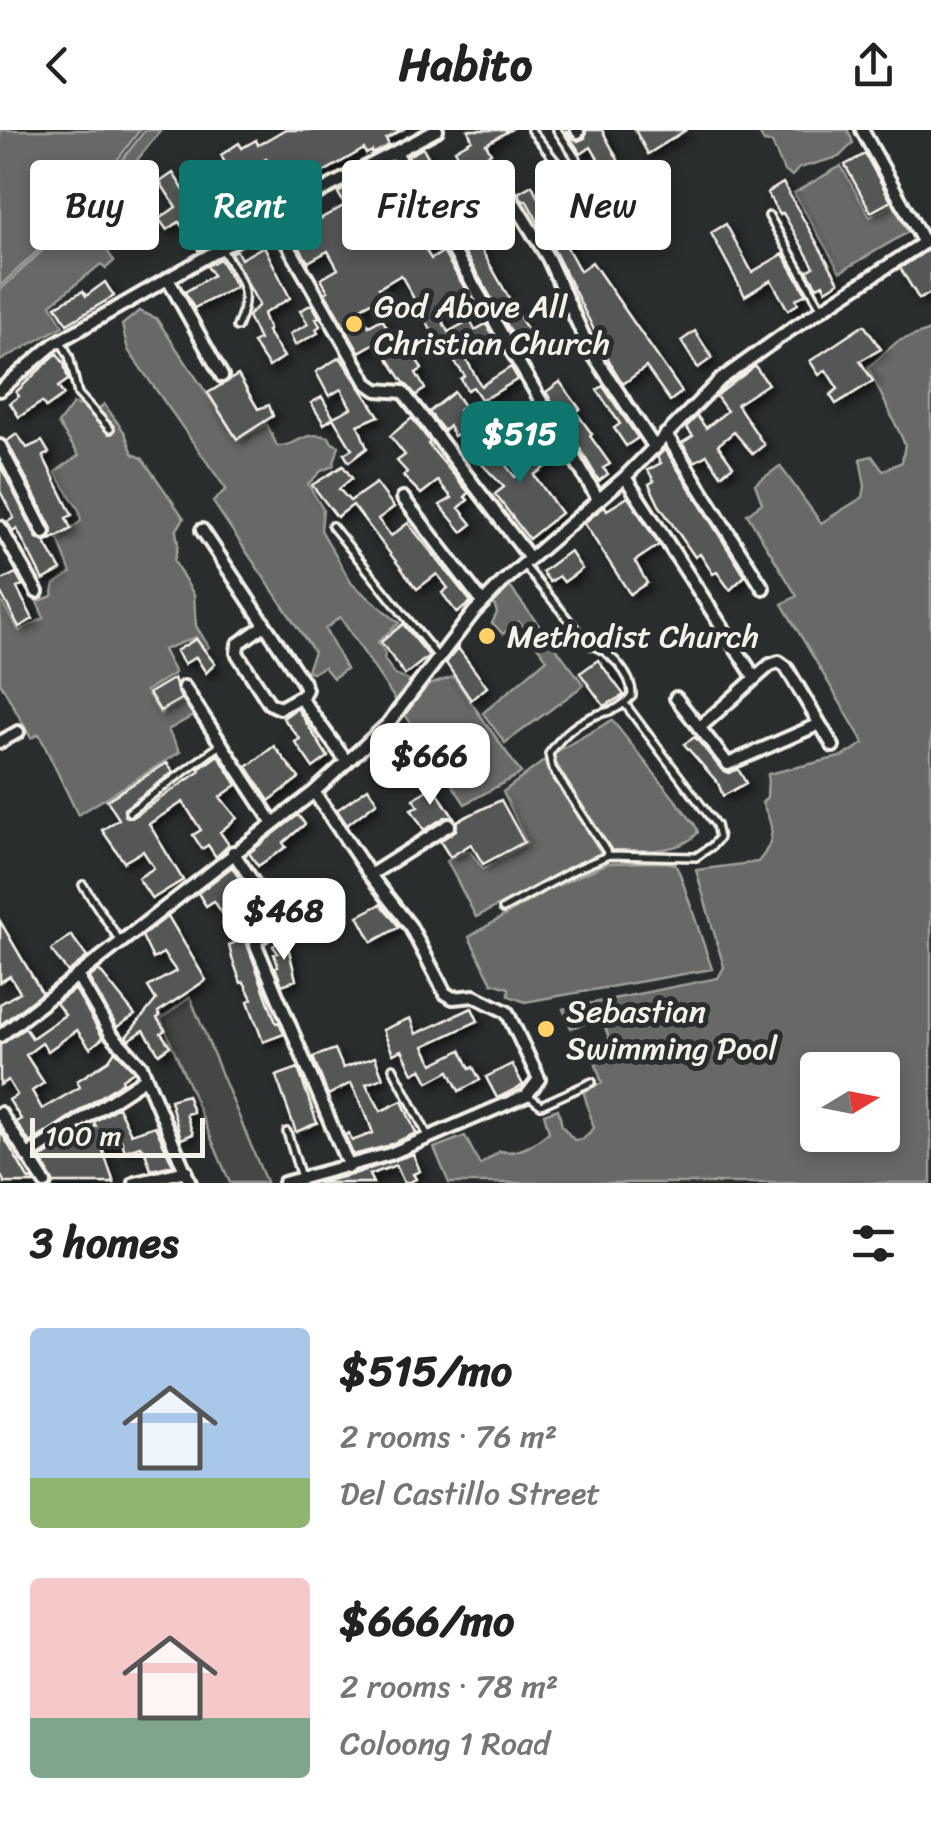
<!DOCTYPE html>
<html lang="en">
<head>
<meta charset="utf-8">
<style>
  :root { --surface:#fff; --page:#f6f6f6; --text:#222; --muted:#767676; --accent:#0f766e }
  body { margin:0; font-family:Sriracha,sans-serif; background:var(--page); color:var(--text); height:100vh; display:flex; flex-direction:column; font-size:38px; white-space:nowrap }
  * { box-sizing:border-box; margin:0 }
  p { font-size:32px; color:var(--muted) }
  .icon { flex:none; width:55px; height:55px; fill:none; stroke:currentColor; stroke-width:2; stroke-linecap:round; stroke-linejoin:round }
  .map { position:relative; height:1053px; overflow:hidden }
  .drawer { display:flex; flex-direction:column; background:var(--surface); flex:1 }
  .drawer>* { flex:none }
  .banner { position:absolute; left:30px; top:30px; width:872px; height:90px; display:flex; gap:20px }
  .needle { width:65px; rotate:80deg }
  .tools { position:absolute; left:800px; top:922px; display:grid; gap:20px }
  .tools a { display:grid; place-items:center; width:100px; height:100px; border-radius:10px; background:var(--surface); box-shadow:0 5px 15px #0003; font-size:50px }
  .scale { position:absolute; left:30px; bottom:25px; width:175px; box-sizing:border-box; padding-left:10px; border:5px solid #f4f1e8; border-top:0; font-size:28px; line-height:35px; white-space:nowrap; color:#f4f1e8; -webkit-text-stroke:8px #2a2d2e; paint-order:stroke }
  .price { position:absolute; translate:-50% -85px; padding:0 22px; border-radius:20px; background:#fff; color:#222; font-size:32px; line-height:65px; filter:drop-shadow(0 2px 5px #0008) }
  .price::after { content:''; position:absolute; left:50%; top:60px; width:30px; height:22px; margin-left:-15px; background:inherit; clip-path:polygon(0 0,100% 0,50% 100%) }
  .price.current { background:var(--accent); color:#fff }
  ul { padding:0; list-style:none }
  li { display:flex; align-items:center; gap:30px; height:250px; padding:0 30px }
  li span { display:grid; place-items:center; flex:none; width:280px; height:200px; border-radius:10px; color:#555 }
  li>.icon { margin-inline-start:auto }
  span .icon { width:120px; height:120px; fill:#fffc; stroke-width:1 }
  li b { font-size:42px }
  h2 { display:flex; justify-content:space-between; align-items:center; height:120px; padding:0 30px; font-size:42px }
  .tag { padding:0 35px; border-radius:10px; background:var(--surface); box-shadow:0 5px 15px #0003; font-size:35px; line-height:90px }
  .tag.current { background:var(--accent); color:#fff }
  header { display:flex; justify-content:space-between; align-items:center; height:130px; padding:0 30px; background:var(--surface); font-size:45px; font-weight:700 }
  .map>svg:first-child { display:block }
  .green { fill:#444645; stroke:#9c9c96; stroke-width:2.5 }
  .water { fill:#676866; stroke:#9f9f9a; stroke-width:2.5; fill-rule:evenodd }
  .building { fill:#555756; stroke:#f4f1e8; stroke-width:2.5; filter:url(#shadow) }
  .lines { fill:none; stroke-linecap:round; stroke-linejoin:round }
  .lane-casing { stroke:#f4f1e8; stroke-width:12 }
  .street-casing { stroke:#f4f1e8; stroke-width:18 }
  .lane { stroke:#2a2d2e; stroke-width:5 }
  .street { stroke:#2a2d2e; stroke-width:10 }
  .poi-dot { fill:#ffd166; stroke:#2a2d2e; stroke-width:4 }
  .labels { text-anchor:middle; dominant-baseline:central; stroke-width:10; stroke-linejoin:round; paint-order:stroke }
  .poi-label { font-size:32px; fill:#f4f1e8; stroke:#2a2d2e; text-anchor:start }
</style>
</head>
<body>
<header><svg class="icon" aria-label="back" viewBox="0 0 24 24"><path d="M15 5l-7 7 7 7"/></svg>Habito<svg class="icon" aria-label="share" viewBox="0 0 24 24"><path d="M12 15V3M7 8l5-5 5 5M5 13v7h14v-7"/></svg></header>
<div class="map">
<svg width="931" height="1053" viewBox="0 0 931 1053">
  <defs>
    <filter id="shadow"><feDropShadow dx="4.5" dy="4.5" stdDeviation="5" flood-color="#0009"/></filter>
  </defs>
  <rect width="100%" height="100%" fill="#2a2d2e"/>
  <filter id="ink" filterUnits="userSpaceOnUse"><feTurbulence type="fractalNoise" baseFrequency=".01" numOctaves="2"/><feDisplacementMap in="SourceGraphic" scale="20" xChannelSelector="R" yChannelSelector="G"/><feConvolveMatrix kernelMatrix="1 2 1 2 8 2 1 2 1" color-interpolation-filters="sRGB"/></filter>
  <g filter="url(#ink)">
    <path class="green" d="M190 867 266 1052V1053H230L161 889Z"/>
    <path class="water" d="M0 0H140L75 86 0 156Z
      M145 0H161L88 92 114 131 106 138 101 134 51 174 63 196 0 231V160L78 87Z
      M758 0H848L853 13 839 27 799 38 792 46 784 41 772 13 764 12Z
      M841 36 870 87 893 74 908 102 840 142 794 63Z
      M139 181 156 188 238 310 267 294 277 316C298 317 300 300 329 307L332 313 339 316 333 336 321 341 308 354 323 379 321 400 352 454 399 493 378 512 385 523 384 529 395 545 423 557 453 547 521 643 465 674 340 487 325 499 346 539 333 548 324 537 312 543 307 540 314 522 213 372 226 359 128 220 122 195Z
      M931 200V1053H449L434 1018 465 1006 480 1035 500 1021C520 1025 534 1014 549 1002L544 984 558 979 562 996 574 1010 583 1009 594 998 583 960 602 953 593 925 612 917 602 888 571 898 563 879 718 848 724 837 696 740 758 732C777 710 774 696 762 673L767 667 768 644 844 626 864 613 782 474 797 466 747 384 762 373 755 354 780 336 821 393 863 367 865 356 860 329 872 326 883 341 902 332 905 314 868 237 898 211ZM818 940H882V1005H818Z
      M73 274 99 279 104 274 125 303 133 324 142 328 184 388 176 401 178 415 174 431 194 465 196 496 209 517 204 521 196 507 163 520 175 543 146 561 160 584 186 569 196 584 168 600 180 622 78 685 39 604 31 608 0 552V469L19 501 44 488 37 472 52 466 55 454 71 443 58 409 81 391 79 380 55 342 79 325 58 294Z
      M507 453 584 555 505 613 483 583 547 529 519 492 503 504 492 493 497 483 492 467Z
      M612 590 695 695 698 702C681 725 636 720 610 722L551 625Z
      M545 630 604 727 574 737 476 787 447 731 469 720 483 739 527 713 503 662Z
      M666 732 675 734 680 744 712 839 525 872 509 866V858L492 853 469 807 549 759 608 733Z"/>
    <path class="building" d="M284 0H402L386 9 389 15 372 24V21L366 24 364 19 315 47 318 52 302 61 292 44 279 52 266 29 242 43 265 81 199 121 179 92 167 100 159 89 176 77 160 52 173 43 204 92 216 85 193 42 204 35 211 46 227 37 221 25 239 13 242 18 256 10 258 15Z
      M468 0H510L486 14 491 23 465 38 455 20 472 10Z
      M565 0 578 11 585 8 586 0H602L625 43 611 51 591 17 581 24Z
      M635 0H686L648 24Z
      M423 18 442 50 428 58 408 26Z
      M865 24 891 71 871 82 845 35Z
      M390 48 400 66 395 69 407 91 414 87 419 97 413 100 431 129 443 122 477 178 464 185 454 168 436 178 448 202 470 190 475 200 486 194 493 207 473 218 475 221 465 227 481 256 511 237 518 249 490 266 481 269 473 257 467 260 461 249 465 246 445 219 442 220 401 145 379 158 384 165 359 179 369 196 382 189 404 225 412 221 422 239 416 243 425 259 416 265 402 250 377 212 359 222 325 163 328 161 321 149 338 139 328 121 308 132 285 92 302 82 309 95 345 75 338 63 350 56 363 49 369 60Z
      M783 53 839 152 826 160 823 154 817 157 807 141 814 137 783 83 780 85 767 63Z
      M532 55 538 67 547 63 569 110 564 112 580 141 592 132 682 262 670 271 646 237 623 254 613 238 556 124 526 70 523 71 518 63Z
      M726 94 752 142 783 124 806 164 796 169 798 174 788 180 771 150 745 166 711 103Z
      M477 112 536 215 523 222 463 120Z
      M264 116 290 168 263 184 269 200 267 201 284 227 269 237 253 213 259 210 248 186 259 175 231 123 236 120 241 129Z
      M931 118V163L919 169 900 138Z
      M220 129 236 157 194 178 185 162 213 145 207 136Z
      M105 152 114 166 67 194 56 176 83 161 86 166Z
      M312 174 319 187 316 189 320 196 316 199 318 203 295 215 290 204 308 194 300 181Z
      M864 195 881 219 860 231 873 251 836 274 830 265 838 259 826 240 819 245 810 231Z
      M695 201 712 228 698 238 681 211Z
      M57 223 64 234 68 250 58 257 64 265 46 278 42 272 19 287 10 273 19 266 16 262Z
      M340 227 379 286 358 295 367 318 349 332 344 324 352 319 333 288 324 294 311 273 322 267 333 287 351 278 341 259 329 266 316 242Z
      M755 236 768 254 737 274 764 315 753 324 734 302 718 315 733 336 721 345 707 325 694 332 682 313 693 306 686 297 697 286 706 298 727 281 716 266Z
      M238 245 258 279 269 275 273 286 237 309 208 263Z
      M560 252 580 279 576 282 592 304 590 306 610 334 603 338 608 344 599 351 546 262Z
      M603 256 638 308 626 316 614 298 620 294 597 260Z
      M454 262 464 276 459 280 469 298 454 306 449 296 444 301 429 282Z
      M412 288 430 312 428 314 469 363 465 367 468 370 459 378 472 394 462 402 440 375 452 368 438 351 421 364 403 346 407 342 397 331 405 325 390 306Z
      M482 297 492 311 484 315 498 332 501 329 515 347 555 313 562 325 534 345 561 383 529 409 495 364 504 357 475 327 478 324 467 305Z
      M17 304 27 318 42 311 49 323 43 326 72 385 66 388 71 399 45 413 61 440 43 450 17 399 13 402 7 392 14 388 0 361V335L37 408 44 412 51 409 52 399 7 311Z
      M665 319 745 446 730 460 717 442 713 444 700 424 695 427 659 375 649 354 654 351 648 340 661 333 657 327Z
      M343 336 352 348 339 359 350 371 376 353 394 377 378 389 391 406 408 393 471 472 457 483 442 463 448 458 437 444 417 459 353 375 337 387 312 355Z
      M628 367 659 415 635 431 647 453 630 464 584 393 605 376 607 380Z
      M570 421 582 439 564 452 559 446 550 452 542 442Z
      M16 443 23 455 17 458 33 489 19 497 0 461V451Z
      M403 494 429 526 405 545 381 512Z
      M196 509 215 534 206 543 196 527 184 534 176 521Z
      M458 518 487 557 471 570 446 533Z
      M598 530 624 565 604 576 580 543Z
      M174 548 181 569 160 581 149 563Z
      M297 578 328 627 313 638 295 612 300 609 283 588Z
      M397 604 418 636 406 645 384 616V613Z
      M695 607 722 640 729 643 738 639 746 653 723 666 718 653 684 614Z
      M274 616 299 648 269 671 247 637Z
      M218 625 237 655 220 667 237 688 220 702 229 715 216 727 208 715 202 719 193 705 201 700 183 672 149 694 183 750 152 769 138 748 154 738 143 721 124 732 102 700 119 689 107 670 167 633 173 642 124 679 125 686 132 688 200 641 199 639Z
      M433 656 454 688 445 687 424 700 411 679 418 676 413 669Z
      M368 658 377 672 347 695 337 680Z
      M501 670 524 712 483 734 471 714 450 727 440 711 456 700 457 691Z
      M298 685 305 694 283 713 286 717 258 736 249 723Z
      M232 737 254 772 227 790 214 771 206 776 198 763Z
      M381 774 399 797 372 812 358 786Z
      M168 786 206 850 158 882 160 886 157 888 165 900 161 903 170 916 159 924 144 900 129 910 126 907 156 870 148 857 176 841 163 823 153 829 142 806Z
      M0 791 42 863 0 895V874L20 862 10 846 0 852Z
      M71 805 87 827 68 842 51 820Z
      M245 808 276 893 279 892 284 904 263 912 248 871 252 869 244 852 241 853 232 828 229 815Z
      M282 809 288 816 296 850 282 855 275 837 278 836 274 824 278 823 273 816Z
      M99 840 135 885 117 897 89 848Z
      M75 859 103 908 90 918 77 900 48 921 42 913 26 925 44 953 32 961 42 979 80 957 77 951 109 930 115 921 134 941 122 949 123 952 30 1013 16 992 21 989 9 970 17 965 8 950 0 955V915L25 898 32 908 65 885 56 873Z
      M472 878 478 891 424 916 433 934 461 920 470 939 473 937 480 950 459 961 449 941 428 952 421 939 413 943 402 920 393 924 383 900 410 888 416 904Z
      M335 919 343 938 375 927 383 948 366 954 381 981 402 971 416 1003 387 1016 353 1025 345 1005 349 1003 352 1011 373 1003 367 987 351 953 328 965 313 927Z
      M512 934 523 955 497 968 486 947Z
      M298 938 317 993 296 1002 276 946Z
      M187 965 193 982 186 984 193 1004 181 1009 170 970Z
      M118 977 131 1004 155 996 173 1035 151 1040 144 1019 140 1016 125 1021 121 1010 102 1018 114 1053H54L40 1028 78 1007 77 1004 96 996 94 992Z
      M0 1000 29 1050 32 1049 35 1053H5L0 1044Z
      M413 1024 420 1041 413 1044 416 1049 407 1053H404L396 1035 369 1045 373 1053H317L351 1045Z"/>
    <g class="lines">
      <defs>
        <path id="lane" d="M531 0 557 33
          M557 0 606 73
          M769 86 822 179
          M221 118C241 150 253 160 237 197
          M62 213 69 226 78 264 110 299
          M332 396 437 526
          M524 435 588 514C608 518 633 545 632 566 614 584 610 579 591 587 572 596 561 607 549 624L552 638 609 725 696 727 712 716 719 708 716 695 625 574
          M129 682 219 616
          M83 755 120 811
          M503 779 574 740 609 725
          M393 938 428 1006
          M529 966 541 975 592 952
          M287 1002 301 1047"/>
        <path id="street" d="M577 0 578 2
          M862 0 924 113
          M396 22 598 369
          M501 51 548 128 589 218 655 318
          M273 89 367 253 377 260 403 262 529 427
          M168 149 222 246
          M0 260 54 214 323 60 437 0
          M666 304 763 458
          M0 316 44 403
          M625 347 755 548
          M403 368 483 473
          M0 397 37 462
          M202 400 303 552 306 559 303 565 280 578 269 573 237 523 238 514 265 495
          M184 557 273 693
          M300 567 347 632
          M676 568 728 634 820 594
          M699 598 770 535 779 532 786 537 833 616
          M0 612 18 602
          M233 722 277 788V795L258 809 256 815 349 1037
          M370 745 449 695
          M77 845 111 904 141 936 190 1053
          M0 906 314 662 387 595 474 482 504 451 625 347 720 250 787 202 931 108
          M0 983 45 1053
          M27 1026 146 948
          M135 1053 186 1041
          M284 1053 390 1024 527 965 539 949 507 882 474 866 453 868 445 863 410 796 370 745 314 662"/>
      </defs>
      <use href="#lane" class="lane-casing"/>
      <use href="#street" class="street-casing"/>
      <use href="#lane" class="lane"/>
      <use href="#street" class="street"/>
    </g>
  </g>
  <g class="poi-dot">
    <circle cx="354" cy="194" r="10"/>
    <circle cx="487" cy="506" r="10"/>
    <circle cx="546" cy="899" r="10"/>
  </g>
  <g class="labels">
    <g class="poi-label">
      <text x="374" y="176">God Above All<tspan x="374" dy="37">Christian Church</tspan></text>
      <text x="507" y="506">Methodist Church</text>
      <text x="566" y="881">Sebastian<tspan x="566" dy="37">Swimming Pool</tspan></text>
    </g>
  </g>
</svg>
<div class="tools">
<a><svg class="needle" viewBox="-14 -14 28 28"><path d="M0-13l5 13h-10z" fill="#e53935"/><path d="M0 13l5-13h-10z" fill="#767676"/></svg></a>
</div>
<div class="scale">100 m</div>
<b class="price current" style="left:520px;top:356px">$515</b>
<b class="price" style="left:430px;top:678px">$666</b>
<b class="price" style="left:284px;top:833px">$468</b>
<div class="banner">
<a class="tag">Buy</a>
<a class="tag current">Rent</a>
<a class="tag">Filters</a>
<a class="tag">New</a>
</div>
</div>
<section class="drawer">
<h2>3 homes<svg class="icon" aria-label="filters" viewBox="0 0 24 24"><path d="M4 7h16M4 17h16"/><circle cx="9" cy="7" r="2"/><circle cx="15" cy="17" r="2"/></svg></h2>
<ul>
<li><span style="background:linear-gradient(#a9c7e8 75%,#8fb573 0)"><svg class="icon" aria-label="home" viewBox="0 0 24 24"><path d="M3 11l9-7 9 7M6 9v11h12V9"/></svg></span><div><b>$515/mo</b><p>2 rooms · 76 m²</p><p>Del Castillo Street</p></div></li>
<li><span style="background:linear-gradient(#f6c9c9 70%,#7fa58c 0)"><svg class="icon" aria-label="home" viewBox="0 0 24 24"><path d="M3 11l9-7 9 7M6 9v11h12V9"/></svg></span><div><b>$666/mo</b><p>2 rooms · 78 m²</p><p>Coloong 1 Road</p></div></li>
</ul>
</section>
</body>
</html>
